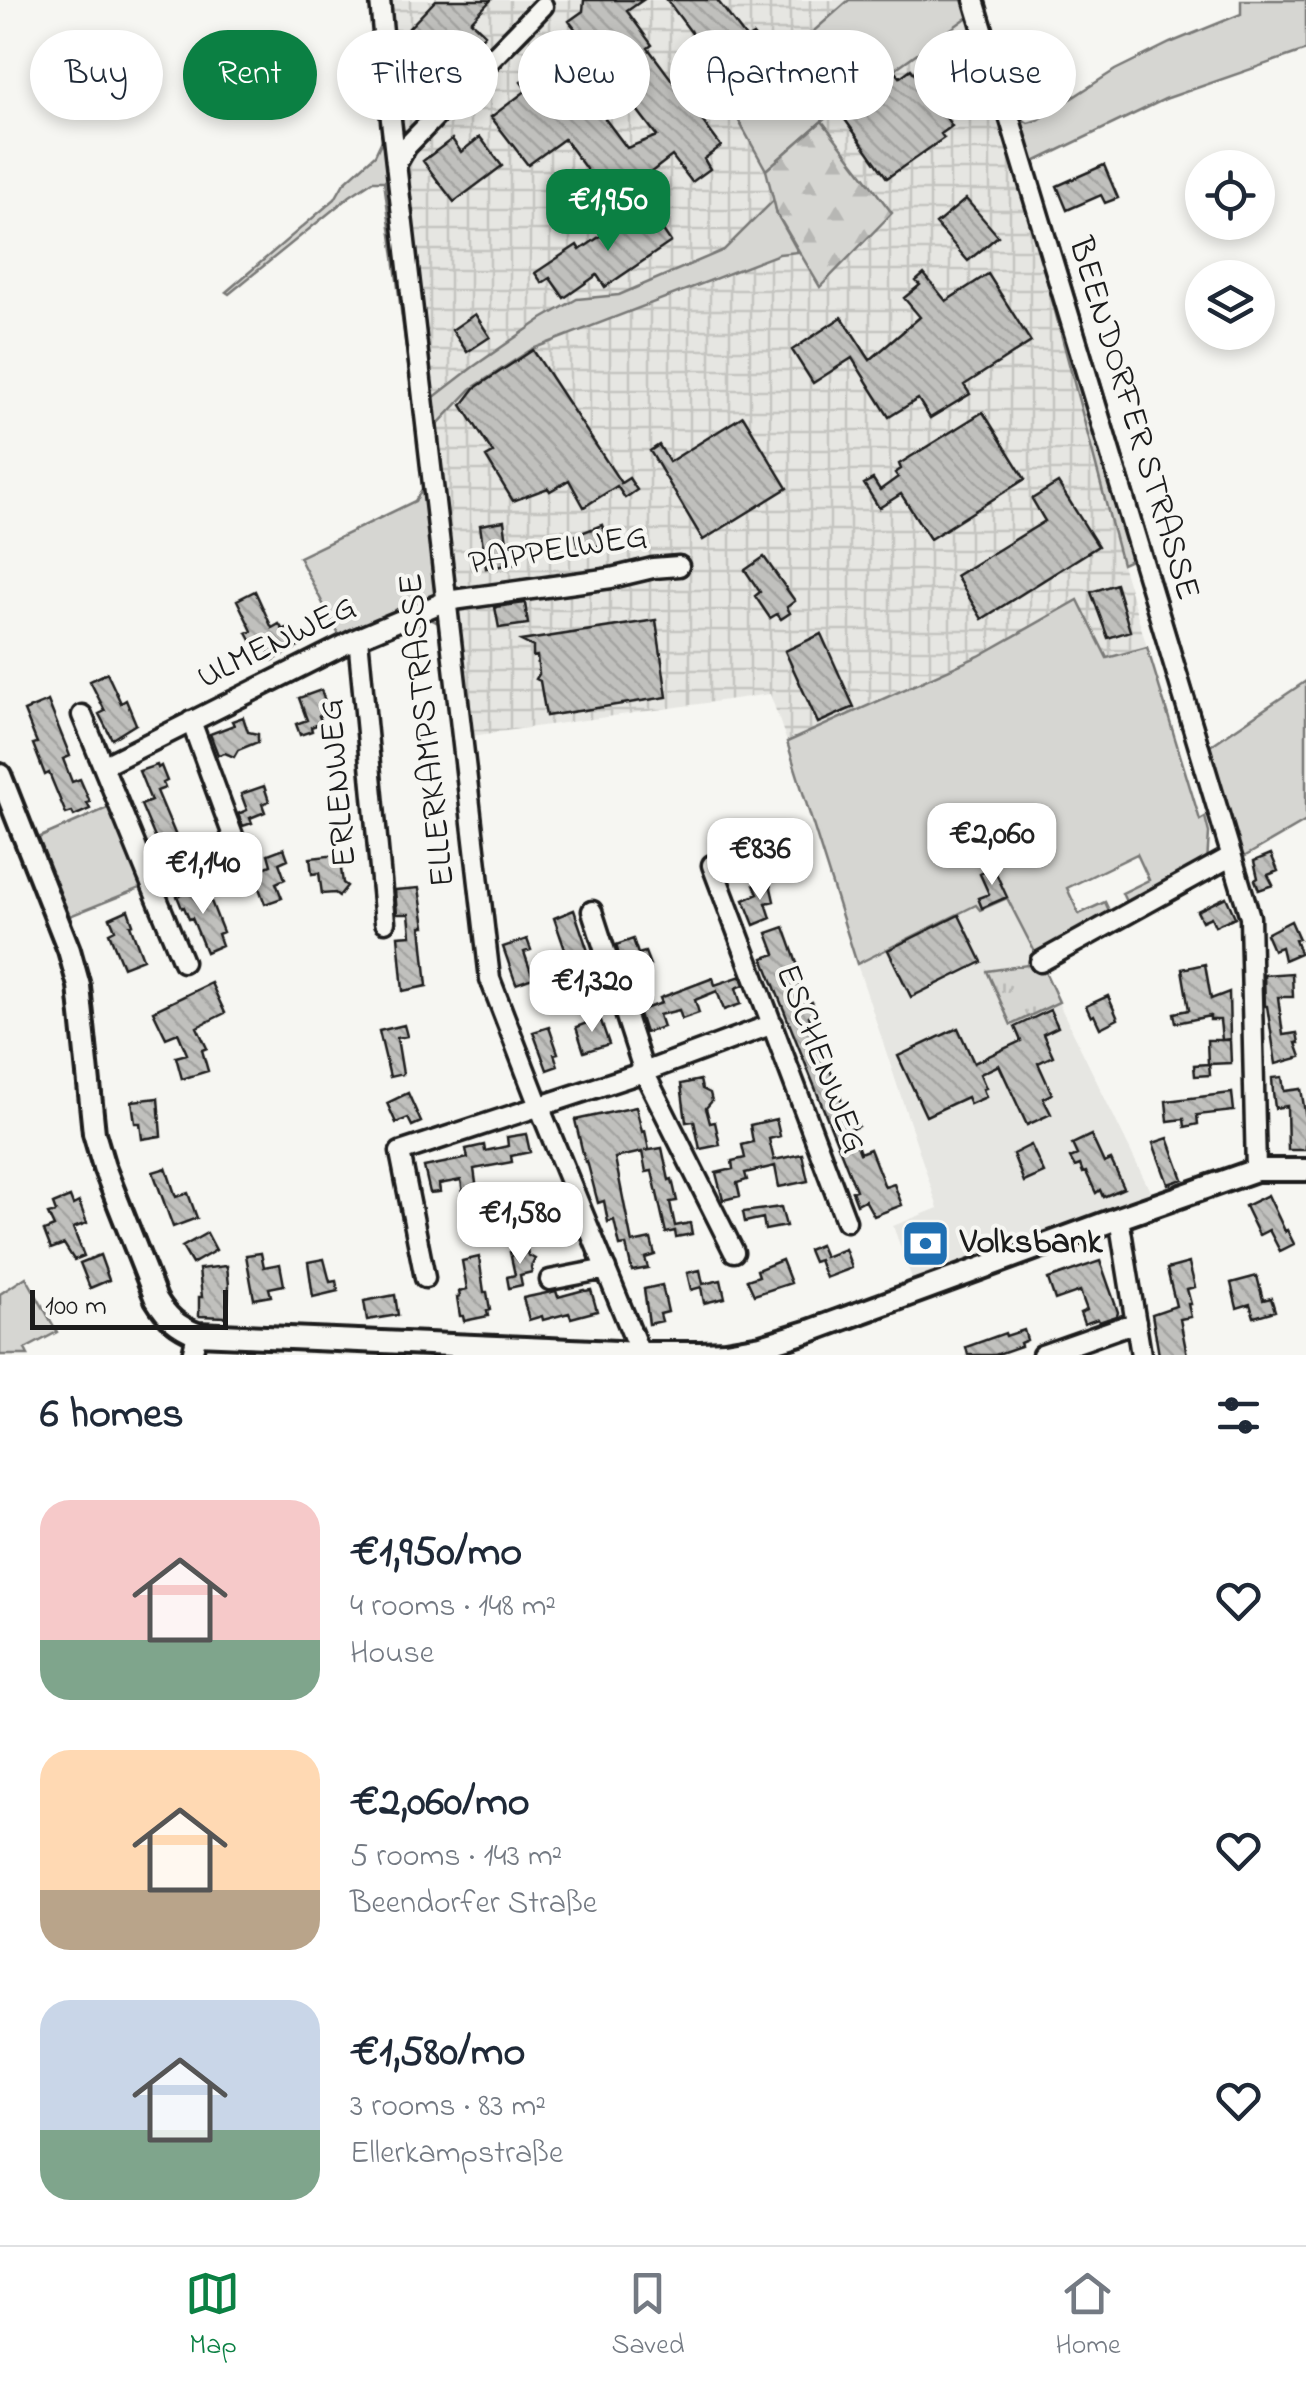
<!DOCTYPE html>
<html lang="en">
<head>
<meta charset="utf-8">
<style>
  :root { --surface:#fff; --page:#f2f2f3; --text:#1f2937; --muted:#747a83; --line:#e0e1e3; --accent:#0b8043 }
  body { margin:0; font-family:"Indie Flower",sans-serif; background:var(--page); color:var(--text); height:100vh; display:flex; flex-direction:column; font-size:38px; white-space:nowrap }
  * { box-sizing:border-box; margin:0 }
  p { font-size:32px; color:var(--muted) }
  .icon { flex:none; width:55px; height:55px; fill:none; stroke:currentColor; stroke-width:2; stroke-linecap:round; stroke-linejoin:round }
  .map { position:relative; height:1355px; overflow:hidden }
  .panel { display:flex; flex-direction:column; background:var(--surface); flex:1 }
  .panel>* { flex:none }
  .hud { position:absolute; left:30px; top:30px; width:1248px; height:90px; display:flex; gap:20px }
  .fabs { position:absolute; left:1185px; top:150px; display:grid; gap:20px }
  .fabs a { display:grid; place-items:center; width:90px; height:90px; border-radius:50%; background:var(--surface); box-shadow:0 5px 15px #0003; font-size:50px }
  .scale { position:absolute; left:30px; bottom:25px; width:198px; box-sizing:border-box; padding-left:10px; border:5px solid #1c1c1c; border-top:0; font-size:28px; line-height:35px; white-space:nowrap; color:#1c1c1c; -webkit-text-stroke:8px #f6f6f2; paint-order:stroke }
  .price { position:absolute; translate:-50% -85px; padding:0 22px; border-radius:20px; background:#fff; color:#222; font-size:32px; line-height:65px; filter:drop-shadow(0 2px 5px #0008) }
  .price::after { content:''; position:absolute; left:50%; top:60px; width:30px; height:22px; margin-left:-15px; background:inherit; clip-path:polygon(0 0,100% 0,50% 100%) }
  .price.current { background:var(--accent); color:#fff }
  ul { padding:0; list-style:none }
  li { display:flex; align-items:center; gap:30px; height:250px; padding:0 40px }
  li span { display:grid; place-items:center; flex:none; width:280px; height:200px; border-radius:30px; color:#555 }
  li>.icon { margin-inline-start:auto }
  span .icon { width:120px; height:120px; fill:#fffc; stroke-width:1 }
  li b { font-size:42px }
  h2 { display:flex; justify-content:space-between; align-items:center; height:120px; padding:0 40px; font-size:42px }
  .chip { padding:0 35px; border-radius:45px; background:var(--surface); box-shadow:0 5px 15px #0003; font-size:35px; line-height:90px }
  .chip.current { background:var(--accent); color:#fff }
  .tab-bar { display:flex; justify-content:space-around; align-items:center; height:140px; border-top:2px solid var(--line); background:var(--surface); font-size:28px; color:var(--muted) }
  .tab-bar a { display:grid; justify-items:center; gap:5px }
  .tab-bar .current { color:var(--accent) }
  .map>svg:first-child { display:block }
  .built { fill:#e6e6e2 }
  .industrial { fill:url(#industrial-grid) }
  .green { fill:#d6d6d2; stroke:#797977; stroke-width:2.5 }
  .forest { fill:url(#forest-firs); stroke:#797977; stroke-width:2.5 }
  .park { fill:url(#park-tufts); stroke:#797977; stroke-width:2.5 }
  .building { fill:url(#building-back-hatch); stroke:#1c1c1c; stroke-width:2.5 }
  .lines { fill:none; stroke-linecap:round; stroke-linejoin:round }
  .minor-casing { stroke:#1c1c1c; stroke-width:25 }
  .major-casing { stroke:#1c1c1c; stroke-width:28 }
  .minor { stroke:#f6f6f2; stroke-width:18 }
  .major { stroke:#f6f6f2; stroke-width:20 }
  .labels { text-anchor:middle; dominant-baseline:central; stroke-width:8; stroke-linejoin:round; paint-order:stroke }
  .street-label { font-size:35px; fill:#1c1c1c; stroke:#f6f6f2 }
  .poi-label { font-size:35px; font-weight:bold; fill:#1c1c1c; stroke:#f6f6f2; text-anchor:start }
</style>
</head>
<body>
<div class="map">
<svg width="1306" height="1355" viewBox="0 0 1306 1355">
  <defs>
    <pattern id="industrial-grid" width="8" height="8" patternUnits="userSpaceOnUse" patternTransform="scale(2.5)"><rect width="8" height="8" fill="#e6e6e2"/><path d="M0 4h8M4 0v8" fill="none" stroke="#c5c5c1"/></pattern>
    <pattern id="forest-firs" width="22" height="20" patternUnits="userSpaceOnUse" patternTransform="scale(2.5)"><rect width="22" height="20" fill="#d6d6d2"/><path d="M5 1l3.5 6h-7zM16 11l3.5 6h-7z" fill="#b7b7b4"/></pattern>
    <pattern id="park-tufts" width="24" height="20" patternUnits="userSpaceOnUse" patternTransform="scale(2.5)"><rect width="24" height="20" fill="#d6d6d2"/><path d="M3 7l-1-3M5 7V3M7 7l1-3M15 17l-1-3M17 17v-4M19 17l1-3" fill="none" stroke="#b7b7b4"/></pattern>
    <pattern id="building-back-hatch" width="6" height="6" patternUnits="userSpaceOnUse" patternTransform="scale(2.5)"><rect width="6" height="6" fill="#c0c0bd"/><path d="M-1 5l2 2M0 0l6 6M5-1l2 2" fill="none" stroke="#a4a4a2"/></pattern>
  </defs>
  <rect width="100%" height="100%" fill="#f6f6f2"/>
  <filter id="ink" filterUnits="userSpaceOnUse"><feTurbulence type="fractalNoise" baseFrequency=".01" numOctaves="2"/><feDisplacementMap in="SourceGraphic" scale="20" xChannelSelector="R" yChannelSelector="G"/><feConvolveMatrix kernelMatrix="1 2 1 2 8 2 1 2 1" color-interpolation-filters="sRGB"/></filter>
  <g filter="url(#ink)">
    <path class="built" d="M1007 897 1151 1193 958 1269 914 1284 893 1226 938 1208 857 964 977 905 980 910Z"/>
    <path class="industrial" d="M391 0H849L730 105 766 170 774 200 724 250 619 295 577 299 542 319 473 367 433 399 400 141Z
      M973 13 1009 137 1122 564 1147 647 1107 658 1077 600 979 656 787 742 770 694 471 736 436 426 471 389 532 349 779 254 798 252 820 286 892 213 822 121Z"/>
    <path class="green" d="M369 0H391L400 141 433 398 473 367 542 319 577 299 619 295 724 250 774 200 777 214 798 252 779 254 532 349 471 389 436 426 490 911 474 917 442 634 438 623 423 615 430 597 340 637 299 557 415 501 424 486 384 181H373L350 196 229 294 226 292 335 199 344 183 375 155 383 138 376 45Z
      M849 0H984L1019 117 1028 123 1038 120 1115 70 1170 43 1241 14V0H1306V50L1165 99 1030 164 1055 241 1058 240 1210 746 1306 681V821L1237 861 1144 554 1122 564 1009 137 972 14 822 121 766 170 730 105Z
      M1078 600 1107 658 1147 647 1200 820 1205 817 1209 833 1207 863 1129 908 1122 893 1149 880 1137 854 1067 888 1079 914 1105 902 1112 917 1040 962 1007 898 980 910 976 905 857 964 787 742 979 656Z
      M112 806 145 886 70 916 36 839Z
      M26 1277 57 1332 25 1349 28 1355H0V1294Z"/>
    <path class="forest" d="M822 121 892 213 820 287 777 214 766 170Z"/>
    <path class="park" d="M1041 963 1059 1002 1011 1025 987 971Z"/>
    <path class="building" d="M436 0H491L471 21 485 34 460 61 450 51 442 60 409 28Z
      M584 0H643L627 11 652 45 648 48 721 146 704 159 710 169 692 182 672 156 611 203 564 139 528 165 491 117 527 90 521 82 557 55 627 148 657 136 584 40 568 46 579 34 569 21 583 11Z
      M667 0H717L747 39 753 35 762 46 714 83 708 75 717 67Z
      M911 69 952 126 941 134 944 138 887 178 841 114 897 73 900 77Z
      M480 137 502 166 454 202 423 161 452 139 461 152Z
      M1104 165 1118 198 1105 203 1101 195 1067 210 1057 186Z
      M966 199 998 236 968 261 936 224Z
      M646 205 671 242 605 287 597 275 564 298 550 278 542 283 535 273 577 245 580 250Z
      M924 274 946 301 988 274 1031 342 964 385 970 394 930 418 918 399 889 417 852 358 813 383 792 350 842 317 870 360 920 317 904 298 920 285 916 281Z
      M475 314 490 337 467 352 452 330Z
      M533 350 621 483 629 478 637 490 625 498 617 486 584 507 569 480 550 491 548 488 513 501 486 457 493 453 462 405 475 388Z
      M983 412 1025 479 930 539 901 494 879 508 864 484 873 479 880 490 898 477 895 473 901 469 899 464Z
      M743 416 787 488 703 540 650 451 659 445 669 462Z
      M1058 483 1098 546 982 619 956 576 1045 521 1032 499Z
      M504 521 507 542 515 548 517 564 486 568 480 525Z
      M602 525 608 542 580 553 576 535Z
      M764 557 795 601 787 607 790 613 781 619 777 614 770 618 755 596 760 592 745 570Z
      M1116 584 1130 631 1108 638 1091 592Z
      M255 591 272 628 279 624 283 630 290 626 300 646 273 660 262 640 253 644 247 633 252 631 237 600Z
      M525 603 528 624 499 628 495 607Z
      M656 620 667 697 546 716 540 681 536 679 539 674 537 656 533 657V647L521 641Z
      M821 634 854 707 818 723 785 651Z
      M107 673 121 703 126 700 136 724 112 739 99 714 105 711 90 681Z
      M321 690 329 713 319 716 322 723 311 727 312 731 300 735 296 724 307 720 299 698Z
      M48 701 70 756 63 759 72 782 80 779 90 802 87 803 90 809 74 816 72 812 66 814 49 773 45 775 33 744 37 743 24 711Z
      M243 717 248 732 258 734V742L238 750 234 757 225 753 218 755 210 734 234 725 232 721Z
      M157 765 158 768 161 766 167 781 163 783 165 788 157 791 178 841 185 838 190 850 180 854 185 867 170 873 141 805 151 801 139 771Z
      M264 786 269 801 262 804 265 812 250 818 252 823 243 826 238 814 247 810 241 794Z
      M284 848 288 859 279 863 285 879 276 883 282 898 265 904 253 872 271 865 268 854Z
      M1271 854 1278 871 1268 875 1273 885 1259 890 1255 880 1258 878 1254 861Z
      M337 855 344 861 345 865 341 869 343 883 347 886 339 896 335 893 322 894 319 873 312 874 310 858Z
      M993 867 1007 897 982 908 978 898 989 894 980 874Z
      M769 879 774 901 766 903 771 918 754 925 744 900 758 894 754 885Z
      M201 886 206 897 209 896 223 932 218 934 222 945 206 952 192 918 189 919 184 907 182 908 177 896Z
      M419 888 425 926H421L427 986 403 991 398 936 411 935 409 914H397L395 890Z
      M1226 897 1235 917 1215 926 1211 917 1202 921 1197 911Z
      M128 910 133 924 130 925 143 959 123 967 109 933 115 930 110 918Z
      M574 910 590 957 570 964 554 918Z
      M959 915 982 962 911 997 888 950Z
      M1291 921 1299 939 1295 940 1300 953 1284 960 1281 947 1273 950 1266 934Z
      M784 927 803 980 799 981 806 1005 812 1002 816 1013 809 1016 819 1052 828 1064 847 1115 853 1113 858 1126 851 1129 860 1153 870 1149 885 1187 894 1184 902 1205 874 1216 865 1200 857 1204 852 1191 856 1190 763 958 775 954 767 933Z
      M527 939 531 950 524 952 533 978 516 984 503 947Z
      M633 939 638 954 645 952 650 965 645 967 648 974 632 980 629 973 625 974 616 945Z
      M1205 964 1211 999 1229 992 1230 1039 1222 1040 1220 1020H1210V1016L1176 1023 1174 1013 1189 1010 1182 969Z
      M1292 973 1293 997H1278L1283 1035 1297 1033 1299 1043H1296L1301 1057 1276 1064 1267 1006H1265L1264 975Z
      M741 976 744 985 736 988 741 1004 724 1010 717 991 695 1000 699 1013 682 1019 679 1010 659 1015 663 1027 645 1033 638 1011 662 1003 660 998 713 978 715 985Z
      M211 983 225 1013 197 1027 207 1048 202 1050 208 1071 182 1079 176 1057 187 1054 178 1033 166 1038 153 1011Z
      M1108 996 1118 1019 1100 1028 1094 1015 1091 1017 1086 1006Z
      M1050 1010 1058 1027 1043 1034 1053 1056 1038 1063 1052 1094 1043 1098 1051 1114 1027 1125 999 1065 980 1074 986 1088 983 1089 986 1097 970 1104 967 1097 926 1116 898 1056 958 1028 974 1063 1021 1041 1015 1027Z
      M600 1018 609 1044 584 1052 576 1027Z
      M404 1025 407 1036 397 1038 403 1074 390 1077 379 1031Z
      M549 1027 558 1053 554 1054 558 1066 547 1070 533 1032Z
      M1207 1040H1230L1231 1063 1209 1064 1210 1075 1195 1076 1194 1065 1208 1064Z
      M1282 1077 1284 1091 1301 1089 1306 1118V1150H1288L1287 1106 1275 1108 1273 1092 1272 1078Z
      M700 1080 702 1089 710 1093 712 1101 706 1108 710 1123 715 1122 720 1145 700 1149 694 1121 686 1122 681 1084Z
      M408 1093 421 1122 412 1126 408 1118 396 1123 387 1103Z
      M1232 1093 1234 1111 1197 1115 1198 1124 1185 1127 1184 1119 1168 1121 1166 1101Z
      M158 1098 161 1136 142 1139 140 1123H135L132 1101Z
      M636 1107 642 1132 645 1131 649 1150 644 1151 662 1148 669 1180 672 1179 677 1201 670 1202 675 1226 690 1223 692 1234 676 1237 675 1231 666 1233 652 1171 646 1172 642 1152 615 1158 632 1243 651 1239 655 1255 645 1258 648 1268 632 1271 626 1245 620 1246 614 1220 608 1222 604 1201 598 1203 587 1161 585 1162 575 1120Z
      M776 1119 780 1136 769 1139 774 1160 802 1154 808 1181 779 1187 775 1166 745 1173 747 1180 737 1183 740 1196 723 1200 716 1173 733 1169 732 1161 745 1158 742 1145 753 1142 750 1125Z
      M526 1134 530 1152 511 1156 512 1162 474 1169 477 1190 463 1193 461 1180 439 1184 440 1192 430 1193 424 1167 468 1158 466 1149 484 1145 485 1151 508 1146 507 1137Z
      M1091 1135 1104 1163 1111 1160 1124 1188 1103 1197 1100 1190 1096 1193 1086 1172 1083 1173 1080 1165 1075 1167 1070 1158 1077 1155 1072 1144Z
      M1168 1138 1183 1179 1168 1184 1153 1143Z
      M1031 1145 1044 1173 1024 1182 1013 1154Z
      M166 1168 176 1197 188 1193 197 1218 173 1227 153 1172Z
      M1268 1195 1285 1231 1287 1230 1294 1244 1280 1251 1269 1230 1259 1235 1245 1206Z
      M70 1197 73 1205 79 1202 87 1223 73 1228 84 1256 74 1260 64 1244 51 1249 44 1231 54 1227 48 1214 56 1212 53 1204Z
      M781 1207 786 1226 765 1230 763 1218 745 1222 743 1212Z
      M930 1225 941 1253 930 1257 928 1252 918 1256 911 1236 921 1233 919 1229Z
      M207 1233 216 1250 192 1264 182 1247Z
      M820 1245 825 1257 845 1249 852 1268 826 1278 819 1260 813 1262 808 1250Z
      M527 1249 528 1255 535 1259 531 1267 532 1272 520 1275 522 1285 509 1288 507 1277 515 1275 510 1252Z
      M261 1253 264 1267 280 1264 284 1285 269 1288 271 1296 254 1299 246 1255Z
      M100 1255 109 1280 90 1288 80 1263Z
      M479 1257 484 1292H487L490 1310 487 1311 488 1316 464 1321 463 1316H460L457 1297 460 1296 459 1291 467 1289 462 1261Z
      M324 1259 330 1282 336 1281 338 1291 313 1297 308 1262Z
      M782 1260 791 1283 754 1295 747 1280 759 1276 757 1270Z
      M1100 1261 1118 1312 1117 1316 1099 1322 1098 1319 1084 1324 1080 1313 1087 1310 1080 1291 1055 1300 1048 1279Z
      M1189 1263 1195 1287 1187 1289 1191 1304H1188L1191 1317 1180 1319 1187 1355H1159L1152 1314 1176 1306 1167 1269Z
      M227 1266 229 1285 227 1317 199 1316V1297H202L199 1269Z
      M700 1270 703 1284 721 1280 725 1298 704 1303 701 1287 691 1290 687 1273Z
      M1257 1276 1263 1300 1271 1298 1275 1311 1254 1317 1250 1304 1237 1308 1231 1283Z
      M662 1285 668 1312 660 1314 662 1321 649 1324 644 1289Z
      M584 1290 585 1291 591 1290 597 1311 571 1318 569 1313 543 1320 542 1316 529 1320 523 1298 556 1291 558 1297Z
      M395 1295 398 1315 367 1320 364 1301Z
      M1024 1330 1027 1340 1020 1343 1021 1346 995 1355H968L966 1347 1005 1333 1006 1336Z"/>
    <g class="lines">
      <defs>
        <path id="minor" d="M380 0 391 120 490 979 539 1106 640 1353
          M974 0 1250 917 1256 1170
          M397 163 407 146 543 6
          M358 638 385 922
          M82 715 103 766 358 638 446 601 611 578 653 568 679 566
          M191 721 240 855
          M103 766 183 962
          M712 865 846 1221
          M592 911 644 1072 734 1252
          M1040 962 1230 857
          M1119 1218 1141 1355
          M425 1278 400 1152 644 1072 773 1024
          M550 1280 606 1269
          M192 1355 197 1334
          M1042 1355 1136 1322"/>
        <path id="major" d="M0 775 69 950 79 986 94 1133 104 1167 156 1299C167 1317 177 1326 197 1334L640 1353H700L725 1352 761 1346 810 1331 1119 1218 1256 1170H1306"/>
      </defs>
      <use href="#minor" class="minor-casing"/>
      <use href="#major" class="major-casing"/>
      <use href="#minor" class="minor"/>
      <use href="#major" class="major"/>
    </g>
  </g>
  <defs>
    <symbol id="bank-square" viewBox="-11 -11 22 22"><rect x="-9" y="-9" width="18" height="18" rx="4" fill="#1f6fb2" stroke="#f6f6f2"/><path d="M-6-4H6V4H-6ZM0-2.3a2.3 2.3 0 1 0 0 4.6a2.3 2.3 0 1 0 0-4.6Z" fill="#fff"/></symbol>
  </defs>
  <g fill-rule="evenodd">
    <use href="#bank-square" x="898" y="1216" width="55" height="55"/>
  </g>
  <g class="labels">
    <g class="street-label">
      <text transform="translate(1133 419) rotate(73)">BEENDORFER STRASSE</text>
      <text transform="translate(558 551) rotate(-9)">PAPPELWEG</text>
      <text transform="translate(277 643) rotate(-26)">ULMENWEG</text>
      <text transform="translate(428 730) rotate(-96)">ELLERKAMPSTRASSE</text>
      <text transform="translate(339 783) rotate(-95)">ERLENWEG</text>
      <text transform="translate(820 1059) rotate(69)">ESCHENWEG</text>
    </g>
    <g class="poi-label">
      <text x="960" y="1243">Volksbank</text>
    </g>
  </g>
</svg>
<div class="fabs">
<a><svg class="icon" aria-label="locate" viewBox="0 0 24 24"><circle cx="12" cy="12" r="6"/><path d="M12 2v4M12 18v4M2 12h4M18 12h4"/></svg></a>
<a><svg class="icon" aria-label="layers" viewBox="0 0 24 24"><path d="M12 4l9 5-9 5-9-5zM3 14l9 5 9-5"/></svg></a>
</div>
<div class="scale">100 m</div>
<b class="price current" style="left:608px;top:254px">€1,950</b>
<b class="price" style="left:992px;top:888px">€2,060</b>
<b class="price" style="left:760px;top:903px">€836</b>
<b class="price" style="left:203px;top:917px">€1,140</b>
<b class="price" style="left:592px;top:1035px">€1,320</b>
<b class="price" style="left:520px;top:1267px">€1,580</b>
<div class="hud">
<a class="chip">Buy</a>
<a class="chip current">Rent</a>
<a class="chip">Filters</a>
<a class="chip">New</a>
<a class="chip">Apartment</a>
<a class="chip">House</a>
</div>
</div>
<section class="panel">
<h2>6 homes<svg class="icon" aria-label="filters" viewBox="0 0 24 24"><path d="M4 7h16M4 17h16"/><circle cx="9" cy="7" r="2"/><circle cx="15" cy="17" r="2"/></svg></h2>
<ul>
<li><span style="background:linear-gradient(#f6c9c9 70%,#7fa58c 0)"><svg class="icon" aria-label="home" viewBox="0 0 24 24"><path d="M3 11l9-7 9 7M6 9v11h12V9"/></svg></span><div><b>€1,950/mo</b><p>4 rooms · 148 m²</p><p>House</p></div><svg class="icon" aria-label="heart" viewBox="0 0 24 24"><path d="M12 20l-8-8c-3-5 5-10 8-4 3-6 11-1 8 4z"/></svg></li>
<li><span style="background:linear-gradient(#ffd9b3 70%,#b9a48a 0)"><svg class="icon" aria-label="home" viewBox="0 0 24 24"><path d="M3 11l9-7 9 7M6 9v11h12V9"/></svg></span><div><b>€2,060/mo</b><p>5 rooms · 143 m²</p><p>Beendorfer Straße</p></div><svg class="icon" aria-label="heart" viewBox="0 0 24 24"><path d="M12 20l-8-8c-3-5 5-10 8-4 3-6 11-1 8 4z"/></svg></li>
<li><span style="background:linear-gradient(#c9d6e8 65%,#7fa58c 0)"><svg class="icon" aria-label="home" viewBox="0 0 24 24"><path d="M3 11l9-7 9 7M6 9v11h12V9"/></svg></span><div><b>€1,580/mo</b><p>3 rooms · 83 m²</p><p>Ellerkampstraße</p></div><svg class="icon" aria-label="heart" viewBox="0 0 24 24"><path d="M12 20l-8-8c-3-5 5-10 8-4 3-6 11-1 8 4z"/></svg></li>
</ul>
</section>
<nav class="tab-bar">
<a class="current"><svg class="icon" aria-label="map" viewBox="0 0 24 24"><path d="M3 6l6-2 6 2 6-2v14l-6 2-6-2-6 2zM9 4v14M15 6v14"/></svg>Map</a>
<a><svg class="icon" aria-label="saved" viewBox="0 0 24 24"><path d="M7 4h10v16l-5-4-5 4z"/></svg>Saved</a>
<a><svg class="icon" aria-label="home" viewBox="0 0 24 24"><path d="M3 11l9-7 9 7M6 9v11h12V9"/></svg>Home</a>
</nav>
</body>
</html>
